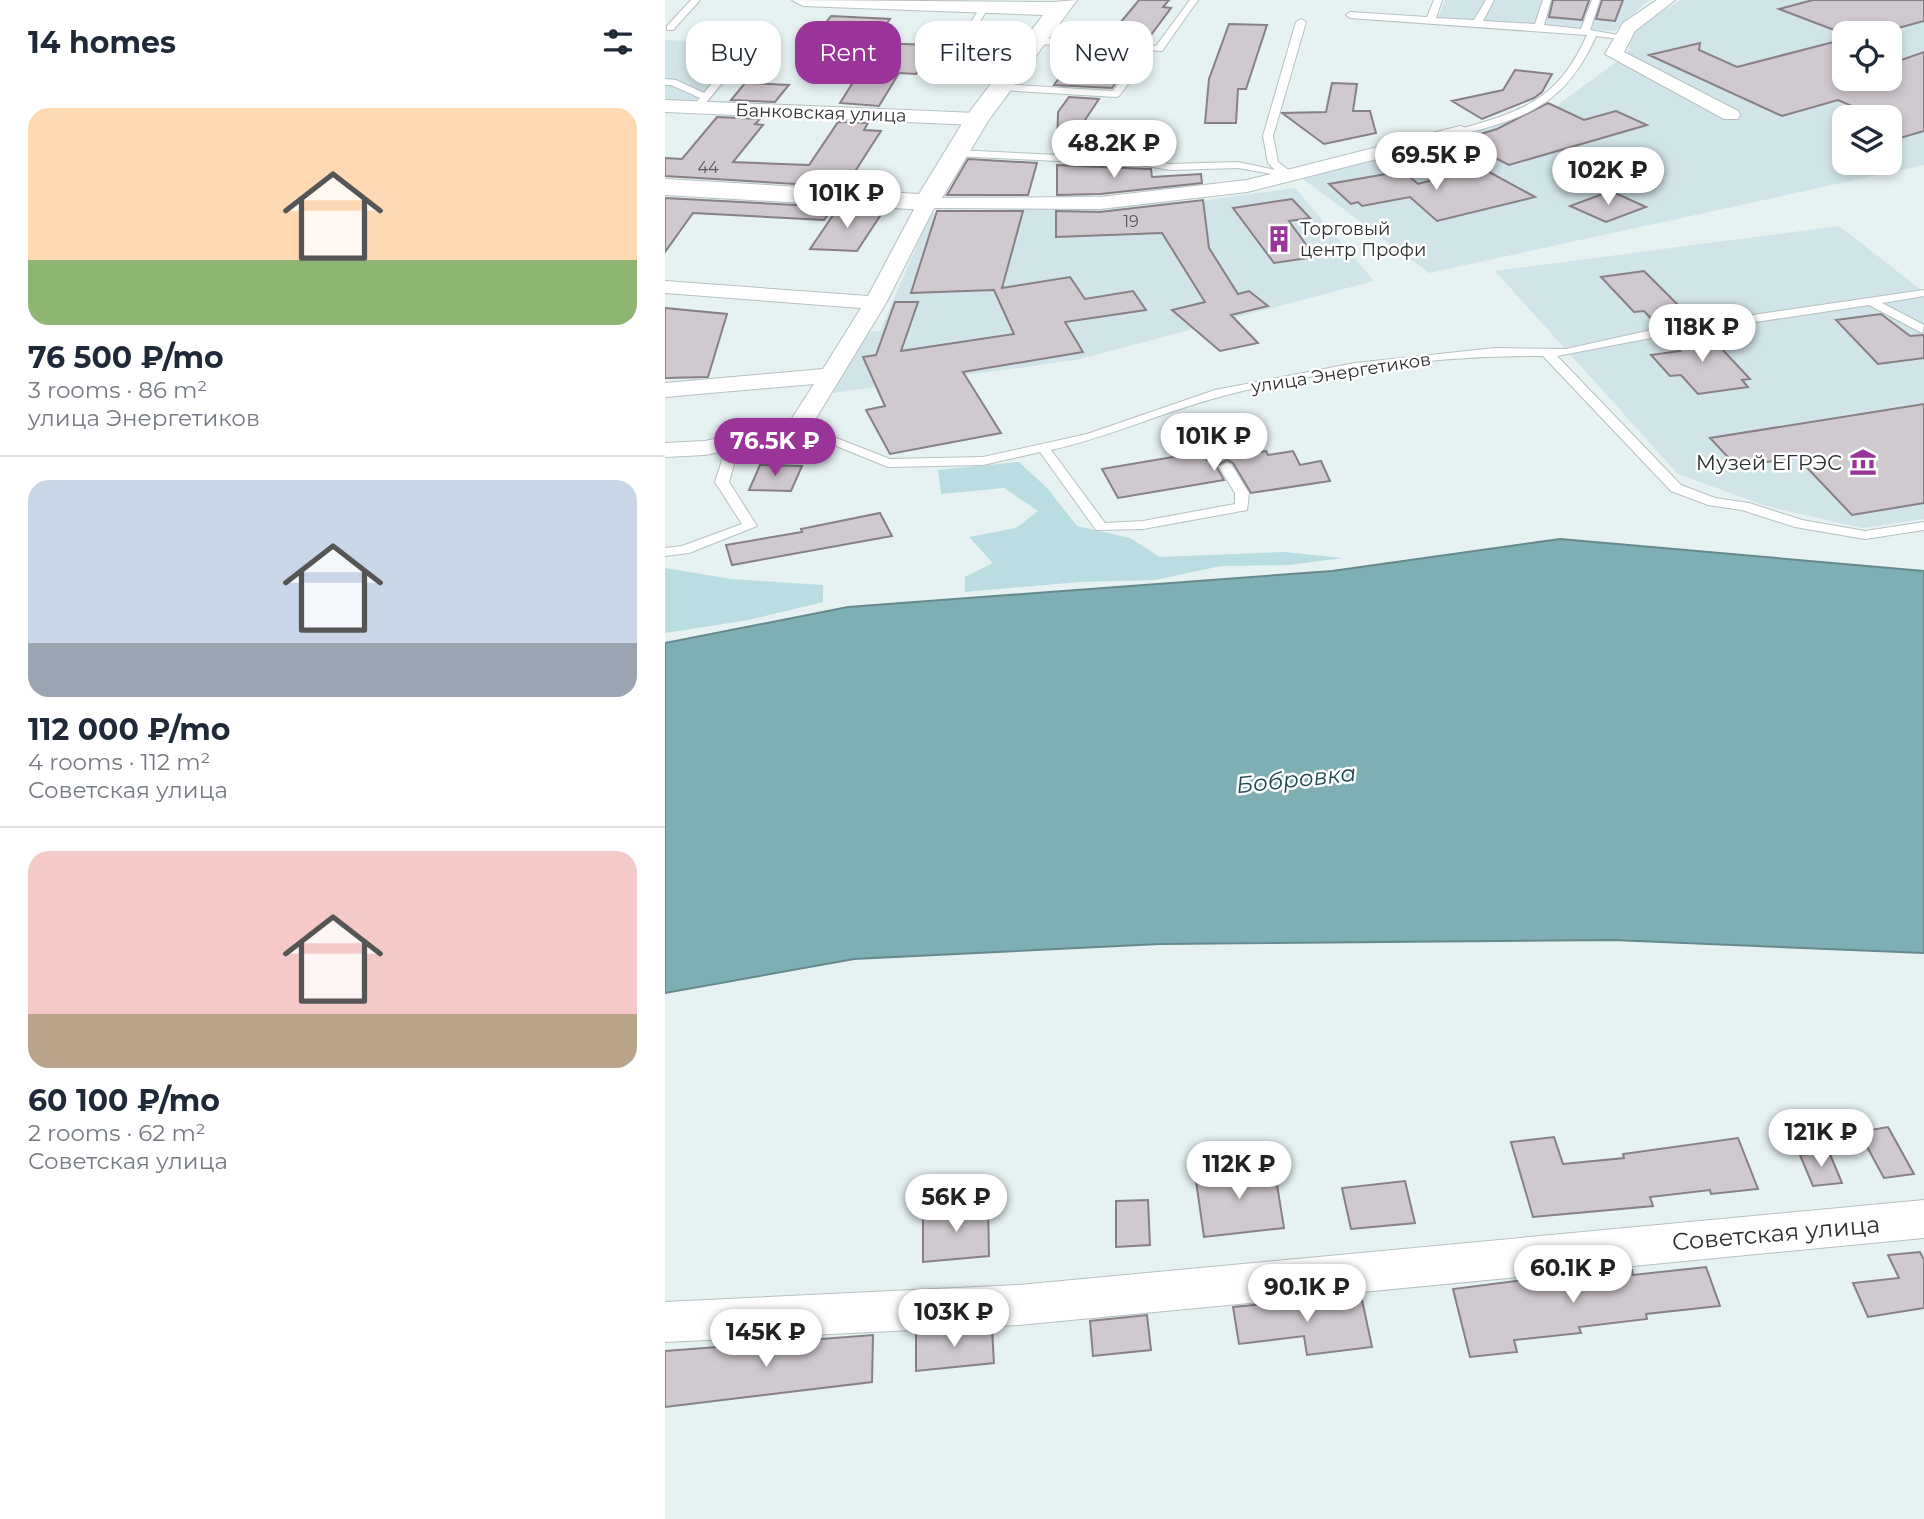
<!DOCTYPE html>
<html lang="en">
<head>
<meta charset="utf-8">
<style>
  :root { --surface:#fff; --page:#f6f6f7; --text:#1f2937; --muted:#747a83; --line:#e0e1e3; --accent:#9a3498 }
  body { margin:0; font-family:Montserrat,sans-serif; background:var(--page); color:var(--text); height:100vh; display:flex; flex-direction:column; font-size:26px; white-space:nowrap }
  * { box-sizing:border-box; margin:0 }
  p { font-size:23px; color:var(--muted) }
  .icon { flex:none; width:38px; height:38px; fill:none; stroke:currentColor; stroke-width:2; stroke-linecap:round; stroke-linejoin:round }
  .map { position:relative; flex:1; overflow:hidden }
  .sheet { display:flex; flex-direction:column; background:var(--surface); width:665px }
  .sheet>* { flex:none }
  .banner { position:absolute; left:21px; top:21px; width:665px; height:63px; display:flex; gap:14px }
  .controls { position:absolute; left:1167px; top:21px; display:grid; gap:14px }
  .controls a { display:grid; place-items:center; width:70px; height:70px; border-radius:14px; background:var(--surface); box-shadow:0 4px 10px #0003; font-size:35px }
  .price { position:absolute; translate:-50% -60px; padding:0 16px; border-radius:24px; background:#fff; color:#222; font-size:23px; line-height:46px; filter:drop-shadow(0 2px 4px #0008) }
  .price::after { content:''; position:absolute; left:50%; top:42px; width:21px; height:16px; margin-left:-10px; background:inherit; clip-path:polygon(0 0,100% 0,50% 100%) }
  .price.on { background:var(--accent); color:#fff }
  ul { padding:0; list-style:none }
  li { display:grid; align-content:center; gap:14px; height:371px; padding:0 28px }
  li+li { border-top:2px solid var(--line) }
  li span { display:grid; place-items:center; height:217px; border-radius:21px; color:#555 }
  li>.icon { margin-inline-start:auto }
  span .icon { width:126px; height:126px; fill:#fffc; stroke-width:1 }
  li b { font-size:30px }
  h2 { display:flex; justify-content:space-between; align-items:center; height:84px; padding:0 28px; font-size:30px }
  .pill { padding:0 24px; border-radius:21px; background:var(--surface); box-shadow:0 4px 10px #0003; font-size:24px; line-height:63px }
  .pill.on { background:var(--accent); color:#fff }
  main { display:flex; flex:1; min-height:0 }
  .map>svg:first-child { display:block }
  .built { fill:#d1e4e7; fill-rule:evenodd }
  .green { fill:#badde1 }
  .water { fill:#7eafb4; stroke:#65898c; stroke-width:2 }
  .building { fill:#d0c9cf; stroke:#878187; stroke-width:2 }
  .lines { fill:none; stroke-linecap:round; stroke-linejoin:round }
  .lane-casing { stroke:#b6c0c1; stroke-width:2 }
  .street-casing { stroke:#b6c0c1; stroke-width:2 }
  .secondary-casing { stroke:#b6c0c1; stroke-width:2 }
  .lane { fill:#fff; fill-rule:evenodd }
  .street { fill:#fff; fill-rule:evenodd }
  .secondary { fill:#fff; fill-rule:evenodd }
  .labels { text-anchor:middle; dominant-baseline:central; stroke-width:5; stroke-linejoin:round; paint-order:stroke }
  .far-number-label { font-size:16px; fill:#555658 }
  .far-street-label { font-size:18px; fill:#2c3030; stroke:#fff }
  .far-poi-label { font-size:18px; fill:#2c3030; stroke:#fff; text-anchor:start }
  .poi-label { font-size:21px; fill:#2c3030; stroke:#fff; text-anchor:end }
  .water-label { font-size:23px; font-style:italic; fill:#1c494e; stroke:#fff }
  .near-street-label { font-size:24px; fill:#2c3030; stroke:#fff }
</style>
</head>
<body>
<main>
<section class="sheet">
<h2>14 homes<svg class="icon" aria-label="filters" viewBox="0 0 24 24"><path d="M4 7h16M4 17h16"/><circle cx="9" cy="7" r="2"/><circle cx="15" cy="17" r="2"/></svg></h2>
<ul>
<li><span style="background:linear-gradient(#ffd9b3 70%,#8fb573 0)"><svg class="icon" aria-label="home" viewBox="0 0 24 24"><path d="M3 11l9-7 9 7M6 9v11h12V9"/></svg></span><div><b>76 500 ₽/mo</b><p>3 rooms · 86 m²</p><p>улица Энергетиков</p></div></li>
<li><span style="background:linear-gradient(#c9d6e8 75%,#9aa5b1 0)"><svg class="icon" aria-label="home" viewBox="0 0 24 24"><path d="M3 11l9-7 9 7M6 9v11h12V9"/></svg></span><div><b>112 000 ₽/mo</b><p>4 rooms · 112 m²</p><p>Советская улица</p></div></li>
<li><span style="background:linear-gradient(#f6c9c9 75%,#b9a48a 0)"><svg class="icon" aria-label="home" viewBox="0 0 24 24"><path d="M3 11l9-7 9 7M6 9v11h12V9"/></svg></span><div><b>60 100 ₽/mo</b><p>2 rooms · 62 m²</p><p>Советская улица</p></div></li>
</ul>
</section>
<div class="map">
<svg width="1259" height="1519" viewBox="0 0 1259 1519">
  <rect width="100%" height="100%" fill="#e6f1f2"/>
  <path class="built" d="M780 0H984L949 31 773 18Z
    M1016 0H1259V165L764 273 638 179 890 107 962 54 971 27ZM1180 33H1225V79H1180ZM1180 117H1225V163H1180Z
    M0 40 94 44 41 105 0 103Z
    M630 188 709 281 411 360 168 393 200 332 215 331 266 213 535 201Z
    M1174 226 1259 292V519L1197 528 1101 506 1013 474 830 271Z"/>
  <path class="green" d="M354 462 382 488 412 526 465 538 495 557 619 552 678 558 624 565 556 566 490 580 414 582 300 592V577L328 563 304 537 351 528 373 511 339 488 276 494 273 470Z
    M0 568 66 579 158 585V602L84 620 0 633Z"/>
  <path class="water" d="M895 539 1259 571V953L948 940 495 944 189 959 0 993V643L183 607 667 571Z"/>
  <path class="building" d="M474 0H504L498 7 506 8 480 43 441 40Z
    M888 0H924L917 20 884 17Z
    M937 0H958L950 21 931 19Z
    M1148 0H1259V21L1215 33H1177L1114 9Z
    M166 16 225 19 207 43 270 45 251 74 234 73 214 106 175 103 194 73 152 71 171 47 143 46Z
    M564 24 602 25 581 89H573L571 123H540L544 79Z
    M1180 39V80L1225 79V64L1259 52V131L1225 141V117H1212L1173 100 1117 116 984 55 1035 43 1034 50 1072 67Z
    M433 50 472 52 447 88 389 85 409 57 427 58Z
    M850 70 887 74 877 92 869 98 817 119 787 101 838 90Z
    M80 83 124 85 110 102 66 100Z
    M667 83 692 84 688 111H705L711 133 659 144 617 113 661 112Z
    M404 97 434 99 398 153 392 152 393 112Z
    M883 103 919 120 951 111 982 125 844 165 810 148 825 144 809 136 832 129Z
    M52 117 95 119 90 124 98 125 68 162 144 165 173 122 203 123 199 130 216 131 180 187 0 176V158L17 159Z
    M303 159 372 163 363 195H282Z
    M392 165 482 169H486L487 177 536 174 537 183 435 194 392 195Z
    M815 167 870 197 772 221 745 197 697 206 693 202 686 204 664 184 738 171 753 184Z
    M943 192H948L981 207 941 222 905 206Z
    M0 198 168 207 159 220 28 213 0 252Z
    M627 199 645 218 624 221 650 257 609 263 568 208Z
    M538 200 544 248 573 294 584 291 603 306 566 315 593 343 555 351 507 310 540 302 497 233 391 237V211L435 212Z
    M173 208 219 210 192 251 145 249Z
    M272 211H358L337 288 405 277 420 299 468 291 481 310 400 322 418 352 298 372 336 433 225 454 201 410 220 406 198 357 211 355 230 302H253L236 351 349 334 329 290 246 293Z
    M979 271 1029 321 993 326 979 311 969 312 936 277Z
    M0 308 62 314 43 377 0 378Z
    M1216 314 1245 336 1259 335V358L1213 364 1171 320Z
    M1041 332 1085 379 1077 380 1083 387 1033 394 1016 375 1005 376 986 355 1015 351 1003 338Z
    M1259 404V503L1187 515 1132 457 1072 467 1045 438Z
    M601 451 603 455 628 451 635 465 656 461 665 481 586 493 568 463 562 460 551 466 559 480 453 498 437 469 537 452 542 460Z
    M95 465 137 466 126 491 84 490Z
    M215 513 227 536 67 565 61 545 137 532 136 529Z
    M1223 1127 1249 1174 1219 1178 1194 1132Z
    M889 1137 898 1164 959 1158 958 1154 1073 1138 1093 1189 1046 1194 1045 1190 985 1197 988 1206 868 1217 846 1142Z
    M1164 1152 1177 1183 1148 1186 1135 1155Z
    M609 1166 619 1228 539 1237 530 1174Z
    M740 1181 750 1223 686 1229 677 1188Z
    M483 1200 485 1245 451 1247V1201Z
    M323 1205 324 1256 258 1262V1211Z
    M1255 1252 1259 1260V1308L1203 1317 1188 1283 1234 1278 1223 1255Z
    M1041 1267 1055 1306 981 1314 982 1319 914 1327 916 1333 849 1340 852 1352 805 1357 788 1289 898 1275 967 1270 968 1275Z
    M696 1295 707 1347 642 1355 639 1336 574 1344 568 1307Z
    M482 1315 486 1350 428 1356 425 1321Z
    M327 1329 329 1363 251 1371V1333Z
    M208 1335 207 1382 0 1407V1351Z"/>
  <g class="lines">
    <defs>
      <path id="lane" d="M26 0H35L8 30H2V26Z
        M525 0H533L497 51 372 44 367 41 372 38 491 46Z
        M769 0H777L771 18 809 20 821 0H829L818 21 870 24 878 0H886L879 25 916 29 927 0H935L925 30 959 36 954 39 931 36C901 104 863 117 795 135L790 132 791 130C857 111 892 102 922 35L685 18 681 15 685 12 762 17Z
        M321 3 325 6 290 59 353 62 356 63V67L284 64 279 61 318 4Z
        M636 19 641 22 608 136 613 162 629 174V178L573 168 505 170 476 165 291 156 286 153 291 150 476 159 505 164 573 162 610 170 603 163 598 136 631 22Z
        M75 49 83 51 35 110 27 108 35 98 6 85H0V79L11 80 39 93Z
        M461 74 469 76 454 96 451 97 336 90 331 87 336 84 448 91Z
        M1259 290V296L1217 303 1259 325 1257 333 1204 305 991 337 892 356 1016 485 1050 498 1084 503 1137 520 1200 531 1259 522V530L1200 539 1130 527 1077 510 1043 505 1006 491 878 356C779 355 654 370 558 396 500 411 445 437 386 450L440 523 478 521 570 504V493L554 467 561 463 566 464 584 493 582 510 478 529 431 530 375 452 318 465 223 467 127 428 128 425H138L225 459 318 457 422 434 550 390 690 363 830 348 901 349 991 329Z
        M69 438 75 442 64 482 92 526 24 553 0 556V548L17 546 77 524 50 482 63 442Z"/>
      <path id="street" d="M992 0H1010L970 31 959 52 1073 111 1075 115 1073 119H1059L940 54 958 23Z
        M0 100 312 113 321 119 312 125 0 112Z
        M795 126 802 128 804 132 802 136 582 192 435 209 269 208 221 303 142 433 40 455 0 457V443L40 441 124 423 149 384 0 397V383L158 369 196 308 0 293V281L203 296 255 198 435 197 582 180Z"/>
      <path id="secondary" d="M127 0 388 2 412 0 323 121 271 208 262 210 0 195V179L254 194 303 114 378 15 138 6Z
        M1259 1200V1238L354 1325 0 1342V1302L354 1285Z"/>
    </defs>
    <use href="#lane" class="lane-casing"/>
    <use href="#street" class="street-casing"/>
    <use href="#secondary" class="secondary-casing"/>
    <use href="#lane" class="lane"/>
    <use href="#street" class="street"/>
    <use href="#secondary" class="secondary"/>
  </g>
  <defs>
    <symbol id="building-bare" viewBox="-9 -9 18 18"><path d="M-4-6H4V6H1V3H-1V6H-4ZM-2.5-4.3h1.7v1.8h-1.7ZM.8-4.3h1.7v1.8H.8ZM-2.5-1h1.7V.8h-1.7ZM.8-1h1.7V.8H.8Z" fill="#9a3498" stroke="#fff" stroke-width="2.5" paint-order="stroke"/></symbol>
    <symbol id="museum-bare" viewBox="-9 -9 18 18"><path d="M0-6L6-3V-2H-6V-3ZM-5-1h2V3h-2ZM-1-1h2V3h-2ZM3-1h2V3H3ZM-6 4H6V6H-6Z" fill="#9a3498" stroke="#fff" stroke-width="2.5" paint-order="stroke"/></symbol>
  </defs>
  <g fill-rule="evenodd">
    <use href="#building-bare" x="595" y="220" width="38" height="38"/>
    <use href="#museum-bare" x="1179" y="443" width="38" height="38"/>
  </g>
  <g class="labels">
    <g class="far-number-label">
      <text x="43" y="167">44</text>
      <text x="466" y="221">19</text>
    </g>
    <g class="far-street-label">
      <text transform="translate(156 113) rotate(2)">Банковская улица</text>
      <text transform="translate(676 373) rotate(-9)">улица Энергетиков</text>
    </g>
    <g class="far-poi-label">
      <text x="635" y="229">Торговый<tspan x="635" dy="21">центр Профи</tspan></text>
    </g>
    <g class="poi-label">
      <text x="1177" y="462">Музей ЕГРЭС</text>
    </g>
    <g class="water-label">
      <text transform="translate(631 779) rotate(-6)">Бобровка</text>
    </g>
    <g class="near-street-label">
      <text transform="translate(1111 1233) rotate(-5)">Советская улица</text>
    </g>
  </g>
</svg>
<div class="controls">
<a><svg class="icon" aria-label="locate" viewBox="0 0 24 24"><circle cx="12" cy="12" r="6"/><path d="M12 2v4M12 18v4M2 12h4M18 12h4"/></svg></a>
<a><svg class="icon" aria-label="layers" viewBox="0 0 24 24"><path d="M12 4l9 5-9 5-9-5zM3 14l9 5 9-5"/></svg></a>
</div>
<b class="price" style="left:449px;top:180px">48.2K ₽</b>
<b class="price" style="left:771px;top:192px">69.5K ₽</b>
<b class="price" style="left:943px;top:207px">102K ₽</b>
<b class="price" style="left:182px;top:230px">101K ₽</b>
<b class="price" style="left:1037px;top:364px">118K ₽</b>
<b class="price" style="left:549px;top:473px">101K ₽</b>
<b class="price on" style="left:110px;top:478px">76.5K ₽</b>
<b class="price" style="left:1156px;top:1169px">121K ₽</b>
<b class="price" style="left:574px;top:1201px">112K ₽</b>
<b class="price" style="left:291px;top:1234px">56K ₽</b>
<b class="price" style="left:908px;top:1305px">60.1K ₽</b>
<b class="price" style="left:642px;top:1324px">90.1K ₽</b>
<b class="price" style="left:289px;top:1349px">103K ₽</b>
<b class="price" style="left:101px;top:1369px">145K ₽</b>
<div class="banner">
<a class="pill">Buy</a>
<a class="pill on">Rent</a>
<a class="pill">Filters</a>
<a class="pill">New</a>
</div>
</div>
</main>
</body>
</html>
